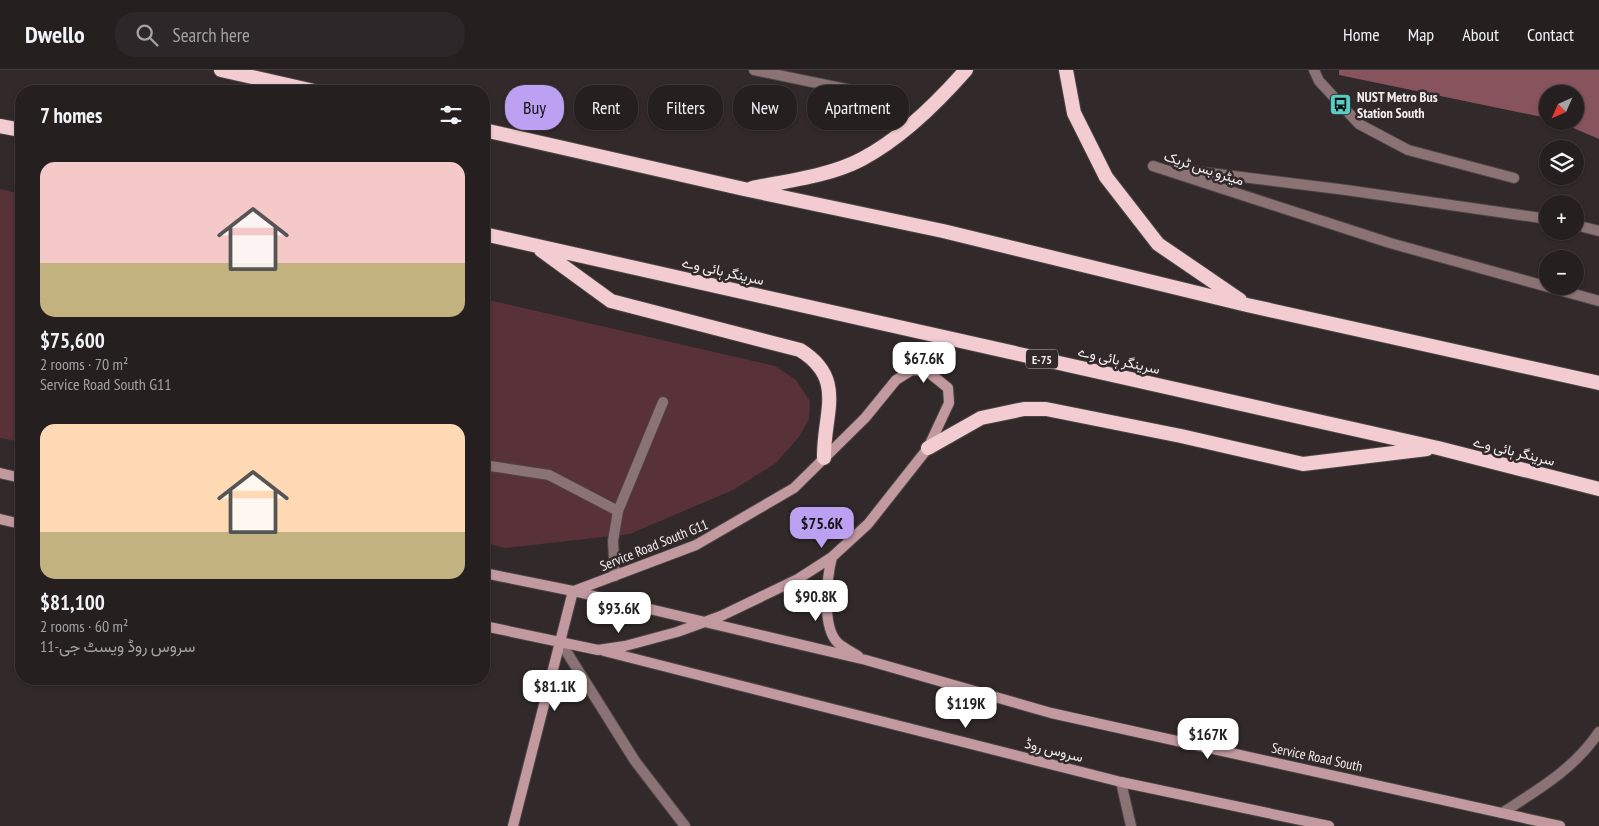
<!DOCTYPE html>
<html lang="en">
<head>
<meta charset="utf-8">
<style>
  :root { --surface:#251f20; --page:#2d2729; --text:#f1f3f6; --muted:#a3a2a5; --line:#423d3e; --accent:#bca0f2 }
  body { margin:0; font-family:"PT Sans Narrow",Vazirmatn,sans-serif; background:var(--page); color:var(--text); height:100vh; display:flex; flex-direction:column; font-size:19px; white-space:nowrap }
  * { box-sizing:border-box; margin:0 }
  p { font-size:16px; color:var(--muted) }
  .icon { flex:none; width:28px; height:28px; fill:none; stroke:currentColor; stroke-width:2; stroke-linecap:round; stroke-linejoin:round }
  .map { position:relative; flex:1; overflow:hidden }
  .panel { position:absolute; left:15px; top:15px; width:475px; height:600px; display:flex; flex-direction:column; background:var(--surface); border-radius:20px; box-shadow:0 1px 4px #0004,0 0 0 1px var(--line) }
  .panel>* { flex:none }
  .banner { position:absolute; left:505px; top:15px; width:475px; height:45px; display:flex; gap:10px }
  .needle { width:32px; rotate:225deg }
  .tools { position:absolute; left:1539px; top:15px; display:grid; gap:10px }
  .tools a { display:grid; place-items:center; width:45px; height:45px; border-radius:50%; background:var(--surface); box-shadow:0 1px 4px #0004,0 0 0 1px var(--line); font-size:25px }
  .price { position:absolute; translate:-50% -42px; padding:0 11px; border-radius:10px; background:#fff; color:#222; font-size:16px; line-height:32px; filter:drop-shadow(0 1px 2px #0008) }
  .price::after { content:''; position:absolute; left:50%; top:30px; width:15px; height:11px; margin-left:-8px; background:inherit; clip-path:polygon(0 0,100% 0,50% 100%) }
  .price.current { background:var(--accent); color:#111 }
  ul { padding:0; list-style:none }
  li { display:grid; align-content:center; gap:10px; height:265px; padding:0 25px }
  li span { display:grid; place-items:center; height:155px; border-radius:15px; color:#555 }
  li>.icon { margin-inline-start:auto }
  span .icon { width:90px; height:90px; fill:#fffc; stroke-width:1 }
  li b { font-size:21px }
  h2 { display:flex; justify-content:space-between; align-items:center; height:60px; padding:0 25px; font-size:21px }
  .tag { padding:0 18px; border-radius:20px; background:var(--surface); box-shadow:0 1px 4px #0004,0 0 0 1px var(--line); font-size:18px; line-height:45px }
  .tag.current { background:var(--accent); color:#111 }
  header { display:flex; align-items:center; gap:30px; box-sizing:border-box; height:70px; padding:0 25px; background:var(--surface); border-bottom:1px solid var(--line) }
  header strong { font-size:24px }
  nav { display:flex; gap:28px; margin-inline-start:auto; font-size:18px }
  .search { width:350px; height:45px; background:var(--page); display:flex; align-items:center; gap:12px; box-sizing:border-box; padding:0 18px; border-radius:20px; color:var(--muted); font-size:19px }
  .map>svg:first-child { display:block }
  .green { fill:#593138 }
  .forest { fill:#87535c }
  .lines { fill:none; stroke-linecap:round; stroke-linejoin:round }
  .service-casing { stroke:#4c4546; stroke-width:12 }
  .minor-casing { stroke:#4c4546; stroke-width:12 }
  .secondary-casing { stroke:#4c4546; stroke-width:12 }
  .trunk-casing { stroke:#4c4546; stroke-width:16 }
  .service { stroke:#8b7275; stroke-width:10 }
  .minor { stroke:#8b7275; stroke-width:10 }
  .secondary { stroke:#c1999f; stroke-width:10 }
  .trunk { stroke:#f2ccd0; stroke-width:14 }
  .labels { text-anchor:middle; dominant-baseline:central; stroke-width:5; stroke-linejoin:round; paint-order:stroke }
  .shield { fill:#31292a; stroke:#bab4b5; stroke-width:1 }
  .shield-label { font-size:12px; font-weight:bold; fill:#f5eff0 }
  .poi-label { font-size:14px; font-weight:bold; fill:#f5eff0; stroke:#31292a; text-anchor:start }
  .street-label { font-size:14px; fill:#f5eff0; stroke:#31292a }
</style>
</head>
<body>
<header>
<strong>Dwello</strong>
<div class="search"><svg class="icon" aria-label="search" viewBox="0 0 24 24"><circle cx="10" cy="10" r="6"/><path d="M15 15l6 6"/></svg>Search here</div>
<nav><a>Home</a><a>Map</a><a>About</a><a>Contact</a></nav>
</header>
<div class="map">
<svg width="1599" height="756" viewBox="0 0 1599 756">
  <rect width="100%" height="100%" fill="#31292a"/>
  <path class="green" d="M0 119 21 124V372L0 368Z
    M484 229 775 296 796 310 810 331 809 349 799 367 776 393 733 420 630 464 505 478 484 473Z"/>
  <path class="forest" d="M1339 0H1599V69L1557 51H1575V24H1548L1547 48 1339 5Z"/>
  <g class="lines">
    <defs>
      <path id="service" d="M754 0 875 25
        M1314 0 1319 11 1359 54 1408 80 1514 108
        M1153 96 1390 173 1599 231
        M1177 99 1346 120 1548 149
        M1575 155 1599 161
        M484 395 549 405 618 441
        M615 506 613 471 618 441 663 332
        M1502 743C1539 719 1574 699 1599 662"/>
      <path id="minor" d="M561 573 635 691 685 756
        M1121 712 1131 756"/>
      <path id="secondary" d="M0 403 21 408
        M0 449 21 454
        M832 487C827 507 821 557 838 573 844 578 852 582 858 586
        M484 503 573 521 866 590 1051 643 1560 756
        M484 556 598 580 625 576 677 562 721 546 798 509 832 487 868 454 928 378 949 333 948 318 927 301 912 300 896 310 865 348 794 418 696 475 574 521
        M604 581 1121 712 1329 756
        M513 756 573 521"/>
      <path id="trunk" d="M221 0 314 21
        M1066 0 1074 43 1106 107 1158 174 1240 230
        M0 56 21 60
        M484 60 744 119 943 161 1247 235 1599 313
        M752 118C787 111 830 106 862 89 902 68 937 33 966 0
        M484 164 1438 378 1599 419
        M541 180 611 231 800 280C847 309 823 344 824 388
        M928 378 981 348 1024 339H1046L1181 366 1303 394 1427 379"/>
    </defs>
    <use href="#service" class="service-casing"/>
    <use href="#minor" class="minor-casing"/>
    <use href="#secondary" class="secondary-casing"/>
    <use href="#trunk" class="trunk-casing"/>
    <use href="#service" class="service"/>
    <use href="#minor" class="minor"/>
    <use href="#secondary" class="secondary"/>
    <use href="#trunk" class="trunk"/>
  </g>
  <defs>
    <symbol id="bus-square" viewBox="-11 -11 22 22"><rect x="-9" y="-9" width="18" height="18" rx="4" fill="#55cec6" stroke="#31292a"/><path d="M-5-6H5V4H4V6H2V4H-2V6H-4V4H-5ZM-3.5-4V0h7V-4ZM-3.5 1.2v1.5H-2V1.2ZM2 1.2v1.5H3.5V1.2Z" fill="#111"/></symbol>
  </defs>
  <g fill-rule="evenodd">
    <use href="#bus-square" x="1328" y="22" width="25" height="25"/>
  </g>
  <g class="labels">
    <rect class="shield" x="1026" y="279.5" width="32" height="19" rx="4"/>
    <g class="shield-label">
      <text x="1042" y="289">E-75</text>
    </g>
    <g class="poi-label">
      <text x="1357" y="27">NUST Metro Bus<tspan x="1357" dy="16">Station South</tspan></text>
    </g>
    <g class="street-label">
      <text transform="translate(1204 98) rotate(18)">میٹرو بس ٹریک</text>
      <text transform="translate(723 201) rotate(13)">سرینگر ہائی وے</text>
      <text transform="translate(1119 290) rotate(13)">سرینگر ہائی وے</text>
      <text transform="translate(1514 381) rotate(14)">سرینگر ہائی وے</text>
      <text transform="translate(654 475) rotate(-22)">Service Road South G11</text>
      <text transform="translate(1054 680) rotate(14)">سروس روڈ</text>
      <text transform="translate(1317 687) rotate(12)">Service Road South</text>
    </g>
  </g>
</svg>
<div class="tools">
<a><svg class="needle" viewBox="-14 -14 28 28"><path d="M0-13l5 13h-10z" fill="#e53935"/><path d="M0 13l5-13h-10z" fill="#a3a2a5"/></svg></a>
<a><svg class="icon" aria-label="layers" viewBox="0 0 24 24"><path d="M12 4l9 5-9 5-9-5zM3 14l9 5 9-5"/></svg></a>
<a>+</a>
<a>−</a>
</div>
<b class="price" style="left:924px;top:314px">$67.6K</b>
<b class="price current" style="left:822px;top:479px">$75.6K</b>
<b class="price" style="left:816px;top:552px">$90.8K</b>
<b class="price" style="left:619px;top:564px">$93.6K</b>
<b class="price" style="left:555px;top:642px">$81.1K</b>
<b class="price" style="left:966px;top:659px">$119K</b>
<b class="price" style="left:1208px;top:690px">$167K</b>
<div class="banner">
<a class="tag current">Buy</a>
<a class="tag">Rent</a>
<a class="tag">Filters</a>
<a class="tag">New</a>
<a class="tag">Apartment</a>
</div>
<section class="panel">
<h2>7 homes<svg class="icon" aria-label="filters" viewBox="0 0 24 24"><path d="M4 7h16M4 17h16"/><circle cx="9" cy="7" r="2"/><circle cx="15" cy="17" r="2"/></svg></h2>
<ul>
<li><span style="background:linear-gradient(#f6c9c9 65%,#c2b280 0)"><svg class="icon" aria-label="home" viewBox="0 0 24 24"><path d="M3 11l9-7 9 7M6 9v11h12V9"/></svg></span><div><b>$75,600</b><p>2 rooms · 70 m²</p><p>Service Road South G11</p></div></li>
<li><span style="background:linear-gradient(#ffd9b3 70%,#c2b280 0)"><svg class="icon" aria-label="home" viewBox="0 0 24 24"><path d="M3 11l9-7 9 7M6 9v11h12V9"/></svg></span><div><b>$81,100</b><p>2 rooms · 60 m²</p><p>سروس روڈ ویسٹ جی-11</p></div></li>
</ul>
</section>
</div>
</body>
</html>
